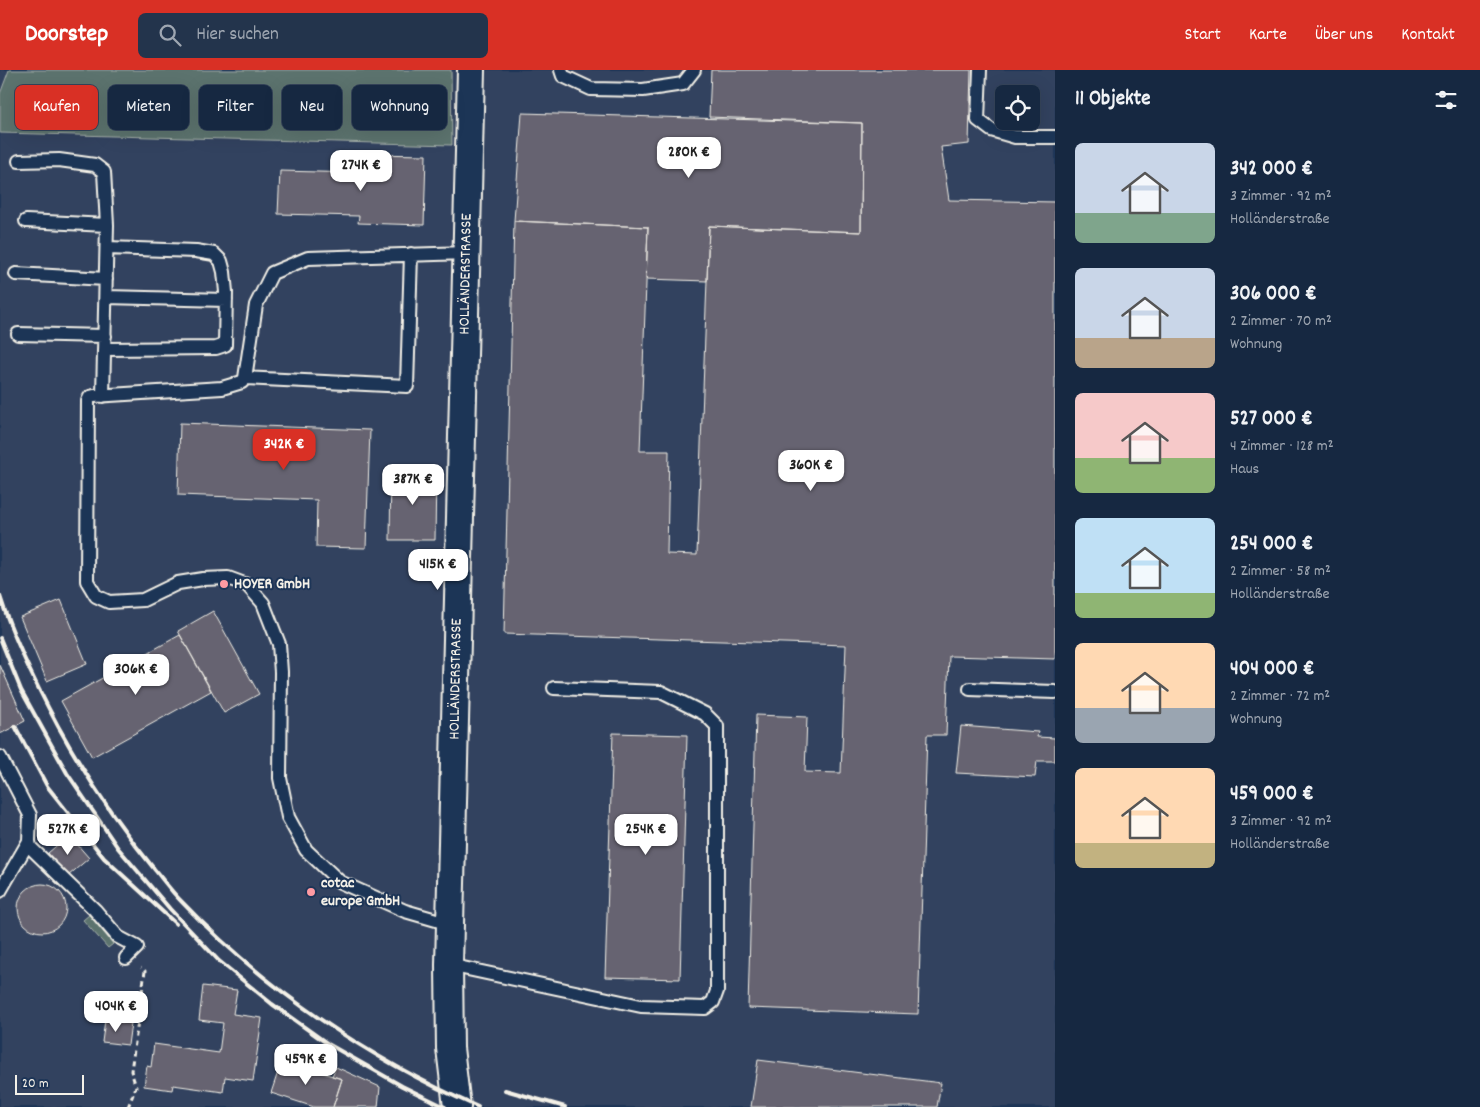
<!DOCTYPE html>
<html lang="de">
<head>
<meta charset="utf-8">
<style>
  :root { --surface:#162841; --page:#23344c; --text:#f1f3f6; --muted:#9ea6b1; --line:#35445a; --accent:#d93025 }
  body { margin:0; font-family:Dekko,sans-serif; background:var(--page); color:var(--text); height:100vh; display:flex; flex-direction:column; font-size:19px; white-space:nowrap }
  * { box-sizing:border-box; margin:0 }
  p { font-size:16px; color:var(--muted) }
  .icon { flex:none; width:28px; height:28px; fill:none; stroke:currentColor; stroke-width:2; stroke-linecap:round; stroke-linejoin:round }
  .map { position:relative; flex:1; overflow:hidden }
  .panel { display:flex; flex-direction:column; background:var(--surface); width:425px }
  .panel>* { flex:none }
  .guide { position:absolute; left:15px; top:15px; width:475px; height:45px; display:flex; gap:10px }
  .buttons { position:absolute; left:995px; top:15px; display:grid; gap:10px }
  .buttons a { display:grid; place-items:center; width:45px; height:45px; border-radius:8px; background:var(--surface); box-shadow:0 5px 20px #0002,0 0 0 1px var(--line); font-size:25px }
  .scale { position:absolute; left:15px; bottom:12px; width:69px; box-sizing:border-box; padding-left:5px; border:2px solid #f4f1e8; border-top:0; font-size:14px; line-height:18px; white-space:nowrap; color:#f4f1e8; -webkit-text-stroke:4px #1d3557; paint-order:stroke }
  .price { position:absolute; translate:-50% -42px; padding:0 11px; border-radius:10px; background:#fff; color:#222; font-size:16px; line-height:32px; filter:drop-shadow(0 1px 2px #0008) }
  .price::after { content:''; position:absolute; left:50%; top:30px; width:15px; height:11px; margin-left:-8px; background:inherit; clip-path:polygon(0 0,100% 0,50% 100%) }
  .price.active { background:var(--accent); color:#fff }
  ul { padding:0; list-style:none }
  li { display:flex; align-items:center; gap:15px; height:125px; padding:0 20px }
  li span { display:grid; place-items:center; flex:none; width:140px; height:100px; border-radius:8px; color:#555 }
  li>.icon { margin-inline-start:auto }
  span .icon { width:60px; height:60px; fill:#fffc; stroke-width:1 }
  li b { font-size:21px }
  h2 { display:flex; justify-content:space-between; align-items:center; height:60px; padding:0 20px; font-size:21px }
  .pill { padding:0 18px; border-radius:8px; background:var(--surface); box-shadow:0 5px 20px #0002,0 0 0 1px var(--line); font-size:18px; line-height:45px }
  .pill.active { background:var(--accent); color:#fff }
  header { display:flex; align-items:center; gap:30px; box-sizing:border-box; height:70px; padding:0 25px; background:var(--accent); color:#fff }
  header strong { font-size:24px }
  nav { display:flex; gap:28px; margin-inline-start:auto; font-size:18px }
  .search { width:350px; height:45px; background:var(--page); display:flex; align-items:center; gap:12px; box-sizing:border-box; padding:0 18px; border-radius:8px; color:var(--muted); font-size:19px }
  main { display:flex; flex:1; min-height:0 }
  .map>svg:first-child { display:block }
  .built { fill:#33435f; fill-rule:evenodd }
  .green { fill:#5c736e; stroke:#a8b2ab }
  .building { fill:#666471; stroke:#f4f1e8 }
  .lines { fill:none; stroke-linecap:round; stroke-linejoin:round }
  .service-casing { stroke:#f4f1e8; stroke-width:16 }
  .minor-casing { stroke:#f4f1e8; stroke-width:30 }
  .path { stroke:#f4f1e8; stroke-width:3; stroke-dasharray:5 4; stroke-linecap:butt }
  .service { stroke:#1d3557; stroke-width:12 }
  .minor { stroke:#1d3557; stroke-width:26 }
  .rail { stroke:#f4f1e8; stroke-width:4 }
  .poi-dot { fill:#ff9aa2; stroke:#1d3557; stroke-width:2 }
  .labels { text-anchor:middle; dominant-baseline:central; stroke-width:4; stroke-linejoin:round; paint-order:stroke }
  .street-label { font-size:16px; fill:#f4f1e8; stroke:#1d3557 }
  .poi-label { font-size:16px; font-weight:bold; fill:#f4f1e8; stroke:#1d3557; text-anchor:start }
</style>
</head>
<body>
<header>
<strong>Doorstep</strong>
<div class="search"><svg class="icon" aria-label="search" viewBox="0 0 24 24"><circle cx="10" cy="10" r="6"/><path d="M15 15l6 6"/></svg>Hier suchen</div>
<nav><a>Start</a><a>Karte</a><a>Über uns</a><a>Kontakt</a></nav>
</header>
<main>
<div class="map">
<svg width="1055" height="1037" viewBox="0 0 1055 1037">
  <rect width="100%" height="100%" fill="#1d3557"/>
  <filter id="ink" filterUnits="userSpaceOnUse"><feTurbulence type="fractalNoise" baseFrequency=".02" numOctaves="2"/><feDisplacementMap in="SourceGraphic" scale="10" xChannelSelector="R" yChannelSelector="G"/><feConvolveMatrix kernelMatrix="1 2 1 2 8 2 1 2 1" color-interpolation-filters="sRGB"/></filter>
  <g filter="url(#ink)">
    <path class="built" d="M0 0H1055V1037H0ZM1004 24H1031V51H1004Z"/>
    <path class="green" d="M9 0H451L452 75 0 63V24Z
      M89 845 113 874 108 878 83 850Z"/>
    <path class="building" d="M711 0H971L969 74 941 77 949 130 1055 132V589L949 586 946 665H927L918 944 748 938 756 645 807 647 805 702 841 703 846 575 504 564 514 151 648 157 640 381H669L667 484 697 485 709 156 861 162 862 53 709 47Z
      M522 43 862 53 861 162 709 156 707 211 646 209 648 157 514 151Z
      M370 84 426 85 424 155 358 153 359 146 278 144 280 101 357 103V99H370Z
      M180 353 370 360 366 478 316 477 317 430 178 425Z
      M391 402 436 403 435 470H390Z
      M61 530 87 594 47 611 20 547Z
      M213 541 259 624 224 643 178 561Z
      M180 565 211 621 92 687 61 631Z
      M0 595 25 651 0 664Z
      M961 656 1038 662 1037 667 1055 668V691H1037L1035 707 956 703Z
      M613 663 687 665 680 909 605 907Z
      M69 765 89 788 68 806 48 783Z
      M18 838a24 24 0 1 1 48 0a24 24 0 1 1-48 0Z
      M203 916 237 920 233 944 262 948 253 1011 225 1007 223 1022 173 1015 172 1020 144 1016 147 996 151 997 154 974 219 983 223 953 199 950Z
      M105 950 131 953 128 975 102 972Z
      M282 990 342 1009 333 1037H314L271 1023Z
      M758 990 941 1013 937 1037H751Z
      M336 997 380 1017 378 1037H333L342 1009 332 1006Z"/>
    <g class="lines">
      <defs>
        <path id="service" d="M561 0 563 6 591 19 643 20 683 14 694 0
          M980 0 978 50 991 60 1015 67H1055
          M19 91 59 90 95 95 104 102 107 155 103 326
          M26 151 107 155
          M16 204 106 209
          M106 227 226 230
          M18 264 105 266
          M105 279 216 278 225 275 226 222 224 202 221 191 214 184 196 181 107 178
          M245 308 407 316 411 184
          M970 619 1055 622
          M0 687 30 745 29 771 30 777 95 840 118 867 137 877 126 888
          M0 821 29 771
          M450 854 405 841 340 812 306 780 288 747 280 708 281 602 279 574 263 533 247 515 228 508 203 509 178 513 143 530 109 532 96 526 87 511 88 331 90 327 94 326 222 318 242 312 245 308 256 235 272 203 308 188 467 183
          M449 895 641 936 705 938 713 932 717 921V656L705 644 661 622 554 618"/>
        <path id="minor" d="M457 1037 450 978 449 895 471 0"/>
      </defs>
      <use href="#service" class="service-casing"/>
      <use href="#minor" class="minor-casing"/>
      <path class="path" d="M128 1037 136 1017 131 1001 145 901 141 898"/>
      <use href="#service" class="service"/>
      <use href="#minor" class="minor"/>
      <path class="rail" d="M0 526C14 571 36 615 58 656 86 707 118 755 155 800 164 811 172 822 182 832 265 919 369 989 478 1037
        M0 568 21 620 67 703 118 778 170 839 219 891 272 934 328 974 402 1016 445 1037
        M15 656 47 716 104 788 176 854
        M505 1020 565 1037"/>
    </g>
  </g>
  <g class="poi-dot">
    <circle cx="224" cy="514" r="5"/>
    <circle cx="311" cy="822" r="5"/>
  </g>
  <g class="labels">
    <g class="street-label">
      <text transform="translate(466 204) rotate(-89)">HOLLÄNDERSTRASSE</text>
      <text transform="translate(456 609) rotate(-89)">HOLLÄNDERSTRASSE</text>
    </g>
    <g class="poi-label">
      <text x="234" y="514">HOYER GmbH</text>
      <text x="321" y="813">cotac<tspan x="321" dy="18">europe GmbH</tspan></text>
    </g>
  </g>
</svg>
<div class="buttons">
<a><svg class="icon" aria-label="locate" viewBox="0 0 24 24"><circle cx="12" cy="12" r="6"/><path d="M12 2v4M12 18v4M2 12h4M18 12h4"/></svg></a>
</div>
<div class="scale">20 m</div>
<b class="price" style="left:689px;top:109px">280K €</b>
<b class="price" style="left:361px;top:122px">274K €</b>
<b class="price active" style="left:284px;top:401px">342K €</b>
<b class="price" style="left:811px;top:422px">360K €</b>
<b class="price" style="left:413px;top:436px">387K €</b>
<b class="price" style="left:438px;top:521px">415K €</b>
<b class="price" style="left:136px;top:626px">306K €</b>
<b class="price" style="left:68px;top:786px">527K €</b>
<b class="price" style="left:646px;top:786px">254K €</b>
<b class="price" style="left:116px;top:963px">404K €</b>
<b class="price" style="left:306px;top:1016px">459K €</b>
<div class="guide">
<a class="pill active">Kaufen</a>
<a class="pill">Mieten</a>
<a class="pill">Filter</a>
<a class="pill">Neu</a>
<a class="pill">Wohnung</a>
</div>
</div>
<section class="panel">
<h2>11 Objekte<svg class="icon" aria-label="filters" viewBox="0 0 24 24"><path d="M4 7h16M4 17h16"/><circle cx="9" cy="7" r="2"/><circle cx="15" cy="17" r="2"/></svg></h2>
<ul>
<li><span style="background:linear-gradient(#c9d6e8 70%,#7fa58c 0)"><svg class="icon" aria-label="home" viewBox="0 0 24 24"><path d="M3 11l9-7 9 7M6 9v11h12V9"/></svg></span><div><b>342 000 €</b><p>3 Zimmer · 92 m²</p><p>Holländerstraße</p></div></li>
<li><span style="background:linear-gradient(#c9d6e8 70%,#b9a48a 0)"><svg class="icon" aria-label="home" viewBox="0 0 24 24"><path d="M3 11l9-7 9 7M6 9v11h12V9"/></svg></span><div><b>306 000 €</b><p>2 Zimmer · 70 m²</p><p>Wohnung</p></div></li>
<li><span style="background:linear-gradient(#f6c9c9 65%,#8fb573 0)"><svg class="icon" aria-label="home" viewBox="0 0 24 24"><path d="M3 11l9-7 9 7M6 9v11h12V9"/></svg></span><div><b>527 000 €</b><p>4 Zimmer · 128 m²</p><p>Haus</p></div></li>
<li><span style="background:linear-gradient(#bfe0f5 75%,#8fb573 0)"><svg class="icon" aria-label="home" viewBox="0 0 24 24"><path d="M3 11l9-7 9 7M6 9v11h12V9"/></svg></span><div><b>254 000 €</b><p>2 Zimmer · 58 m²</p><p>Holländerstraße</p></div></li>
<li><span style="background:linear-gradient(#ffd9b3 65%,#9aa5b1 0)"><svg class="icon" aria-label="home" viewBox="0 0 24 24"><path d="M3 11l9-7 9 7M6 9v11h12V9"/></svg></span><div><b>404 000 €</b><p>2 Zimmer · 72 m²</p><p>Wohnung</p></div></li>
<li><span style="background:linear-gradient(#ffd9b3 75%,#c2b280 0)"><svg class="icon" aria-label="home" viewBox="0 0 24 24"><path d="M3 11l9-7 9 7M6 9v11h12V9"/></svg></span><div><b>459 000 €</b><p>3 Zimmer · 92 m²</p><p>Holländerstraße</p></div></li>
</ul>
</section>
</main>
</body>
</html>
